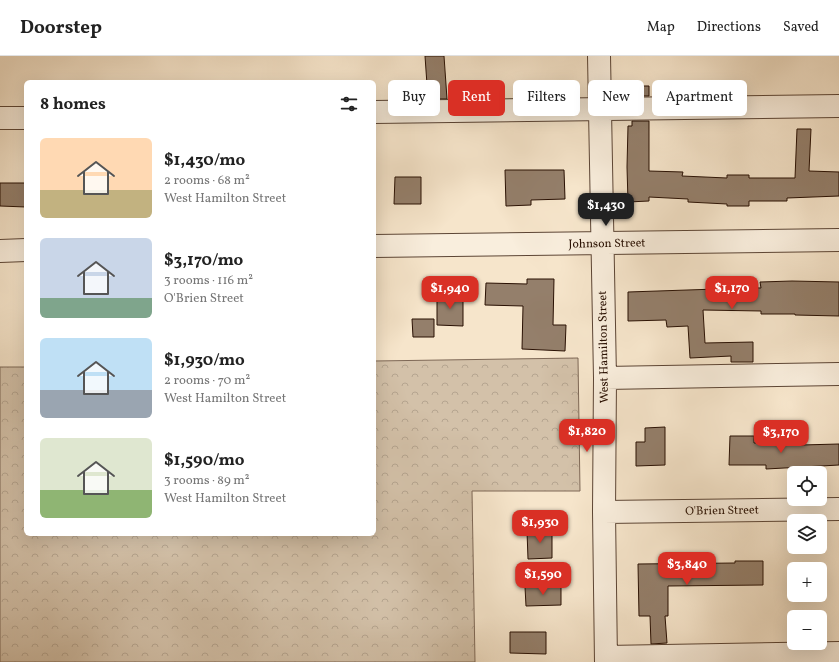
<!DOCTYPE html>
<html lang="en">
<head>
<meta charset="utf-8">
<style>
  :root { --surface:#fff; --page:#f2f2f2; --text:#222; --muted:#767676; --line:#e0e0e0; --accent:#d93025 }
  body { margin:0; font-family:Vollkorn,serif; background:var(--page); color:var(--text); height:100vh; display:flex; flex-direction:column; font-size:15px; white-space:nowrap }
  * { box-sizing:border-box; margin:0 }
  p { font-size:13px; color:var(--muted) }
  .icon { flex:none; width:22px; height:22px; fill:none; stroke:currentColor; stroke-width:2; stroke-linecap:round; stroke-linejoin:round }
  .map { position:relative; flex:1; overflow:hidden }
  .sheet { position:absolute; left:24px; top:24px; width:352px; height:456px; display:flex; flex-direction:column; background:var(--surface); border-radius:6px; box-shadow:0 4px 16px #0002 }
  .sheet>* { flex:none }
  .guide { position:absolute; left:388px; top:24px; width:380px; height:36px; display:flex; gap:8px }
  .buttons { position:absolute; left:787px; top:410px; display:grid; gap:8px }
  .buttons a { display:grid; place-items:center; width:40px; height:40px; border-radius:6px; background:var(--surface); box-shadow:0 4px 16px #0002; font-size:20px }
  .price { position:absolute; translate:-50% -34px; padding:0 9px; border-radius:8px; background:var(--accent); color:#fff; font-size:13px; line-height:26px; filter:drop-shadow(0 1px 2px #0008) }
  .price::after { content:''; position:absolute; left:50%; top:24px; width:12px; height:9px; margin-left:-6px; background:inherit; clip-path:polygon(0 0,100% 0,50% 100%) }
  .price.current { background:#222; color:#fff }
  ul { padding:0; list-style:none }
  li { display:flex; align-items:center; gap:12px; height:100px; padding:0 16px }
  li span { display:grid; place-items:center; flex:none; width:112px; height:80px; border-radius:6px; color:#555 }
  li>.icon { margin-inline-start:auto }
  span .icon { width:48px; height:48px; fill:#fffc; stroke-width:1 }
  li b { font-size:17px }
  h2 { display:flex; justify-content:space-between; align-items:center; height:48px; padding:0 16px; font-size:17px }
  .pill { padding:0 14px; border-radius:6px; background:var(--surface); box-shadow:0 4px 16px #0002; font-size:14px; line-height:36px }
  .pill.current { background:var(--accent); color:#fff }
  header { display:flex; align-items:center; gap:24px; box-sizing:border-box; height:56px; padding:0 20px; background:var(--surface); border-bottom:1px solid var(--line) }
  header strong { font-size:19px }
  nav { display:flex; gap:22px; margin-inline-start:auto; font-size:14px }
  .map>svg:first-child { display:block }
  .forest { fill:url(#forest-crowns); stroke:#7e6856 }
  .building { fill:#947f6b; stroke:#291003 }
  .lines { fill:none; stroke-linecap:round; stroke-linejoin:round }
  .minor-casing { stroke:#5c4535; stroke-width:24 }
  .minor { stroke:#f9eedd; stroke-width:22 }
  .labels { text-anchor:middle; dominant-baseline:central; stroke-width:3; stroke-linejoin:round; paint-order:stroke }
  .street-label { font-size:12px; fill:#291003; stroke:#f9eedd }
</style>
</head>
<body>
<header>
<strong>Doorstep</strong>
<nav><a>Map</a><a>Directions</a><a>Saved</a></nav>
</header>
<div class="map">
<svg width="839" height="606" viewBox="0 0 839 606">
  <defs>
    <pattern id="forest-crowns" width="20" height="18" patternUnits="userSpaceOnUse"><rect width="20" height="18" fill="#d3c1a9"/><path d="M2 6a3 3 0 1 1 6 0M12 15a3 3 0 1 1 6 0" fill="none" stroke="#b5a590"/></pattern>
  </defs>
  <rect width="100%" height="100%" fill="#f6e5cb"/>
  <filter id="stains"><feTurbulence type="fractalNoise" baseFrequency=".005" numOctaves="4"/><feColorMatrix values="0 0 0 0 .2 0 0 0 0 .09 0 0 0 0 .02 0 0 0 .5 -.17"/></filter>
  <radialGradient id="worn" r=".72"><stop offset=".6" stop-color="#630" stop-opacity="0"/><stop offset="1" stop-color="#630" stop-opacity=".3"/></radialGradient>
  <path class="forest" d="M578 302 580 435H472L475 606H0V311H26V478H374V305Z"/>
  <path class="building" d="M425 0H444L447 43H428Z
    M632 30H649V40H632Z
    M632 65H649V115L683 116 682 120 727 122V119H749V122H795L797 73H811L809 115 839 116V140L787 142V145H749V150H727V148L688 146V143L649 141V145L628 146 627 111 628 70H632Z
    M505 114H564L565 143 531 144V149L506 150Z
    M395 121H421V148H394Z
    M0 127H26V151L0 150Z
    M527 223H554L553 269H566L565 295 522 293 523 250 485 249 486 227 527 228Z
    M792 225 839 226V260L795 259V258H761V255L703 254 705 287 753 286V306H731V300L690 302 688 270 667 271 666 264 628 265V236L717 233V231L761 232 760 226Z
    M437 237 463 238V270L437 269Z
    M412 263H434V281H413Z
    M665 371V409L636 410V386H645V372Z
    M730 380H754V387L801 385V389L839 388V409L766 413V409H729Z
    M552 474V502L528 503 527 475Z
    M735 505H763V529L668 530V560H665L667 587 651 588 650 560H639L638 508 735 507Z
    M561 530V549L526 550 525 531Z
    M510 576H546V598L510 597Z"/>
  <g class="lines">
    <defs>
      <path id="minor" d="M599 0 605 322 604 456 606 606
        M374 56 839 50
        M0 62H26
        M374 190 839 184
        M0 195 26 194
        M605 322 839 318
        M604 456 839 453
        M606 601 839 597"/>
    </defs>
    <use href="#minor" class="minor-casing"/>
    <use href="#minor" class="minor"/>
  </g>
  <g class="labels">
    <g class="street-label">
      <text transform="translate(607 188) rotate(-1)">Johnson Street</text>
      <text transform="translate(604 291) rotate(-91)">West Hamilton Street</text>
      <text transform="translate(722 455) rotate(-1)">O'Brien Street</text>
    </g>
  </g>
  <rect width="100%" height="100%" filter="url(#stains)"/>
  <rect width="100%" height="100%" fill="url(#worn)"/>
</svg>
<div class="buttons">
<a><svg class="icon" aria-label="locate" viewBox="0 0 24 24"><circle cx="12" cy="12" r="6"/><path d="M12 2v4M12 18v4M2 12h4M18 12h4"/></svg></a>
<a><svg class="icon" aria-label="layers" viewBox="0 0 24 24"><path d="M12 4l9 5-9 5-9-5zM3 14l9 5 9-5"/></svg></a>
<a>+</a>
<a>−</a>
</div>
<b class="price current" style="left:606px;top:171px">$1,430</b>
<b class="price" style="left:450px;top:254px">$1,940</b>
<b class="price" style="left:732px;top:254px">$1,170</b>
<b class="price" style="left:587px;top:397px">$1,820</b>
<b class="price" style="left:781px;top:398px">$3,170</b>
<b class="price" style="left:540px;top:488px">$1,930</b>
<b class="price" style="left:687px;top:530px">$3,840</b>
<b class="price" style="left:543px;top:540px">$1,590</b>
<div class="guide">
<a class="pill">Buy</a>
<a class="pill current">Rent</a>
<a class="pill">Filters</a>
<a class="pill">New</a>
<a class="pill">Apartment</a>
</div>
<section class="sheet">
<h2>8 homes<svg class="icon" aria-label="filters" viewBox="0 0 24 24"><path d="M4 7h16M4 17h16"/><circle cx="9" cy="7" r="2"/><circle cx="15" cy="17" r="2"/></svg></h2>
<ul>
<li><span style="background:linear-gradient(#ffd9b3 65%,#c2b280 0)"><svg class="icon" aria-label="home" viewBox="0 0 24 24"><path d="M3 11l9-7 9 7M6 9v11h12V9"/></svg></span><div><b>$1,430/mo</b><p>2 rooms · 68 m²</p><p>West Hamilton Street</p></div></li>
<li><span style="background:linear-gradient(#c9d6e8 75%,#7fa58c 0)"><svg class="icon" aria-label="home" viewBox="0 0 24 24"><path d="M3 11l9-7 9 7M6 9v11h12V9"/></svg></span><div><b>$3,170/mo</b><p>3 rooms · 116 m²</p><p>O'Brien Street</p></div></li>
<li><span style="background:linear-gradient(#bfe0f5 65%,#9aa5b1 0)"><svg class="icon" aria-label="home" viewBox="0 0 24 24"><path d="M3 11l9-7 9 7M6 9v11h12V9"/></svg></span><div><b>$1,930/mo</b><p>2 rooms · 70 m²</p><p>West Hamilton Street</p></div></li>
<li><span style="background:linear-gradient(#dfe7d0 65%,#8fb573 0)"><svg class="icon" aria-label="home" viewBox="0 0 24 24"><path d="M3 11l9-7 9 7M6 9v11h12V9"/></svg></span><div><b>$1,590/mo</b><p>3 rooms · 89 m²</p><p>West Hamilton Street</p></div></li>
</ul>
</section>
</div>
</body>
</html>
